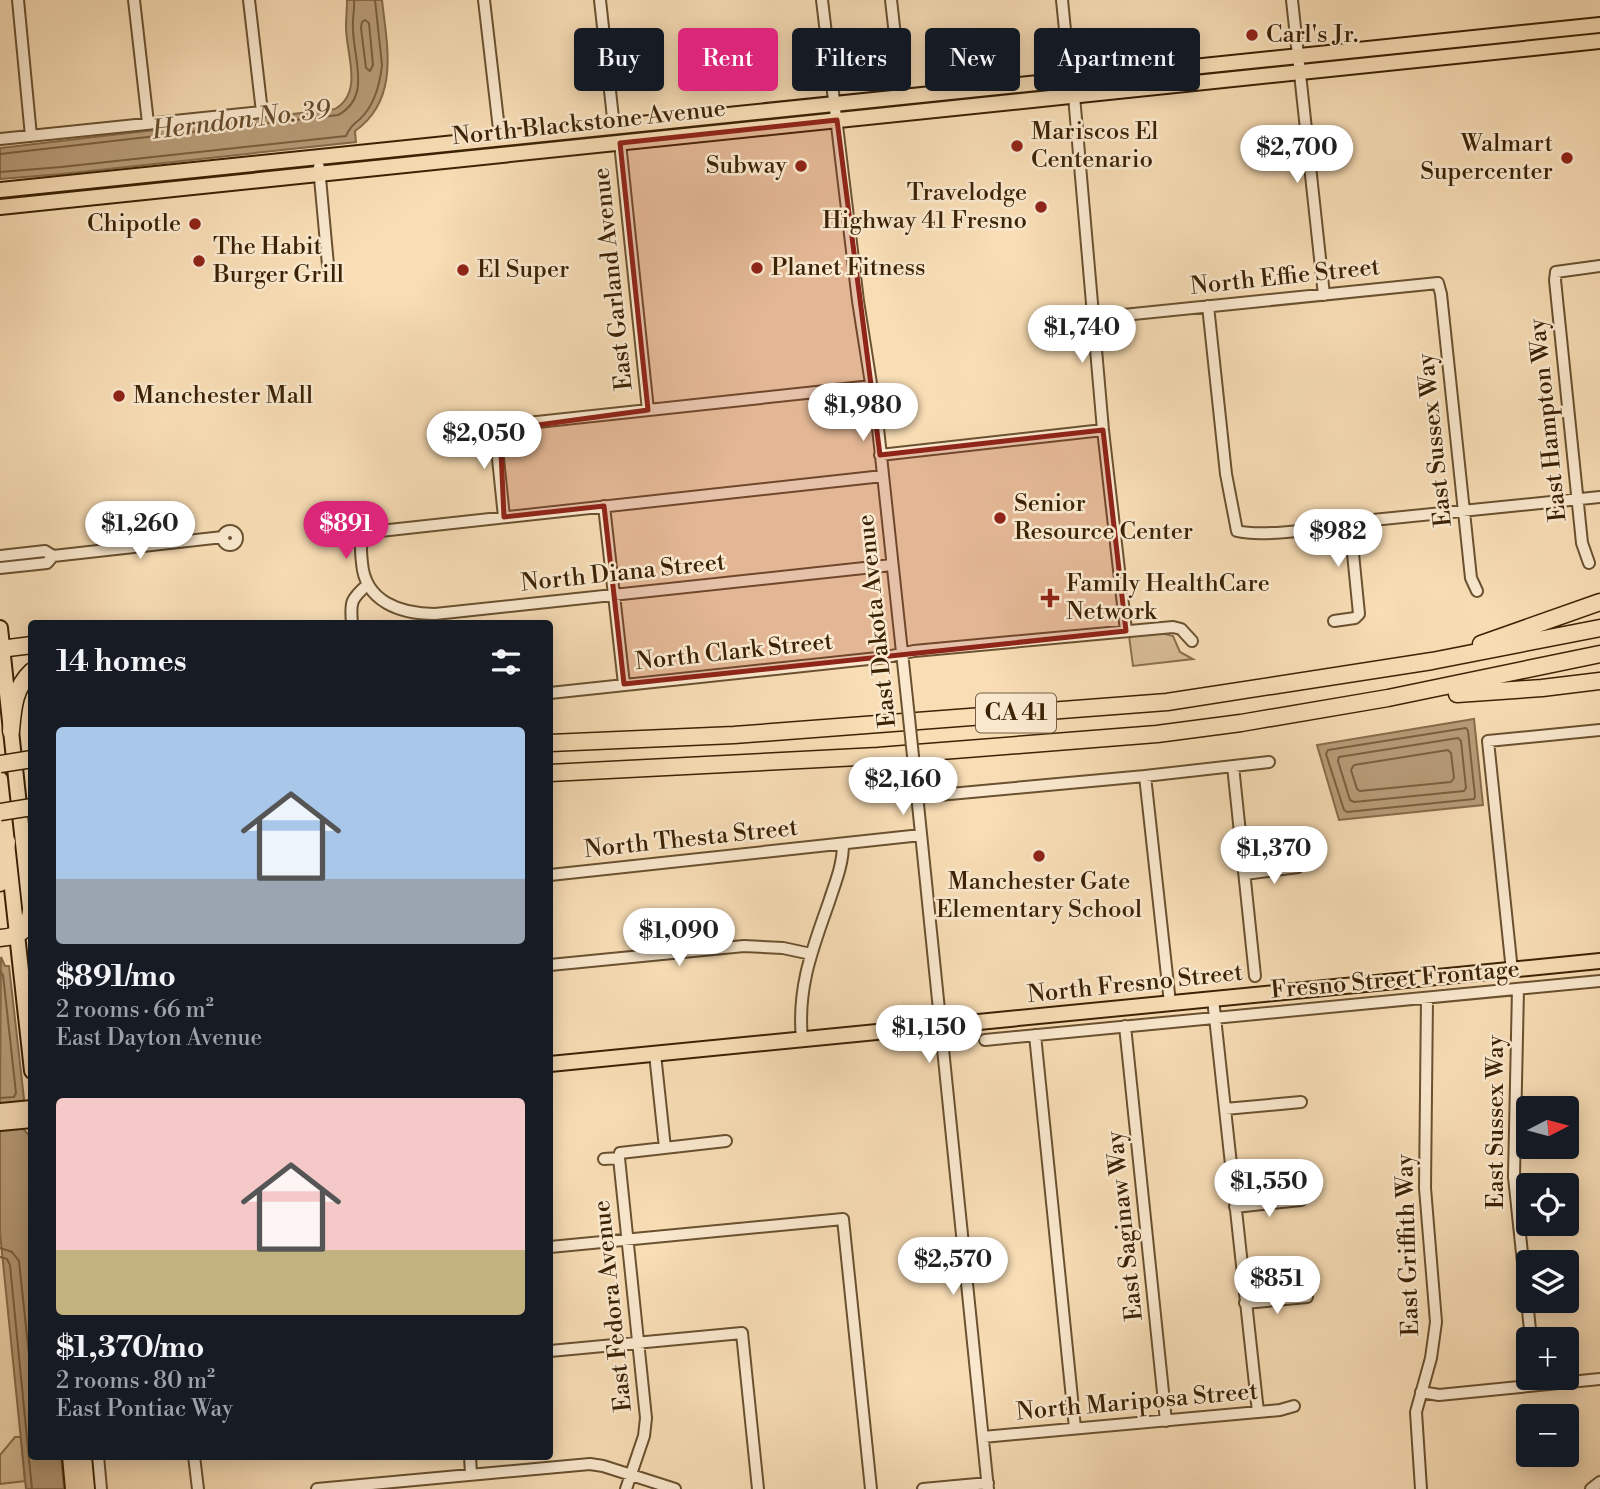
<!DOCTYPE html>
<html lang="en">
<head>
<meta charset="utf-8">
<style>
  :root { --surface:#171b24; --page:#20242c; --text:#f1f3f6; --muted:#9ea1a6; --accent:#db2777 }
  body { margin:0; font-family:"Libre Bodoni",serif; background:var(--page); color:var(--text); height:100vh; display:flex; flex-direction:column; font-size:26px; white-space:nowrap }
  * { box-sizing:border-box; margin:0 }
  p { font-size:23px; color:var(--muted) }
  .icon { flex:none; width:38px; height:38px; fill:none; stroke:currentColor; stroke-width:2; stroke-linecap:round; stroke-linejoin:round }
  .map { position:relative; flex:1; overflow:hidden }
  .details { position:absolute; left:28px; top:620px; width:525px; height:840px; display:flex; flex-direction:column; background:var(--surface); border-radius:7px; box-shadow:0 4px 18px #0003 }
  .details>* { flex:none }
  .guide { position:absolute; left:574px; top:28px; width:665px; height:63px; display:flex; gap:14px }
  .needle { width:46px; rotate:84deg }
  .controls { position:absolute; left:1516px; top:1096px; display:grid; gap:14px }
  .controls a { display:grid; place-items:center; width:63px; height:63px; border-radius:7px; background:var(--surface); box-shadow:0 4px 18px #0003; font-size:35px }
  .price { position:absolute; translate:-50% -60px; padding:0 16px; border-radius:24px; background:#fff; color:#222; font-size:23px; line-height:46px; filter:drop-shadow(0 2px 4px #0008) }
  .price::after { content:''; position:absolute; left:50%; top:42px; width:21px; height:16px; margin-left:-10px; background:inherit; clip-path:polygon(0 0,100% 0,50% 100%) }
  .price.active { background:var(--accent); color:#fff }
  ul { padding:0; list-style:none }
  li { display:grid; align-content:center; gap:14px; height:371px; padding:0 28px }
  li span { display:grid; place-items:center; height:217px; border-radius:7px; color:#555 }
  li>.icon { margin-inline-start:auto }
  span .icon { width:126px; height:126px; fill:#fffc; stroke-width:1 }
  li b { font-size:30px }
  h2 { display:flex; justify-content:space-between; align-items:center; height:84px; padding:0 28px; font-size:30px }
  .chip { padding:0 24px; border-radius:7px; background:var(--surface); box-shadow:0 4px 18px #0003; font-size:24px; line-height:63px }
  .chip.active { background:var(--accent); color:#fff }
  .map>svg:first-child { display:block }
  .green { fill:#d8bd97; stroke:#8a704e; stroke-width:2 }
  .water { fill:#b89d79; stroke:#866c4a; stroke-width:2 }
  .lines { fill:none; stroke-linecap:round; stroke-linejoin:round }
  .shore { stroke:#7a603e; stroke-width:2 }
  .minor-casing { stroke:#6a5130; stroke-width:14 }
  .major-casing { stroke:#3b2204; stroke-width:18 }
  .highway-casing { stroke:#3b2204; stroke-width:19 }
  .minor { stroke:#fae9cf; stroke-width:10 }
  .major { stroke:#f8ddb5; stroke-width:14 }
  .highway { stroke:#f8ddb5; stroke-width:16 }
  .minor-bridge-casing { stroke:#6a5130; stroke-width:14; stroke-linecap:butt }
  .highway-bridge-casing { stroke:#3b2204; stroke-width:19; stroke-linecap:butt }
  .minor-bridge { stroke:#fae9cf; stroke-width:10 }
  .highway-bridge { stroke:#f8ddb5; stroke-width:16 }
  .marked { fill:#8f2418; fill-opacity:0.2; stroke:#8f2418; stroke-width:5; stroke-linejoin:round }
  .poi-dot { fill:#8f2418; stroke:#fae9cf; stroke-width:2.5 }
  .labels { text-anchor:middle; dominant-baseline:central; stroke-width:5; stroke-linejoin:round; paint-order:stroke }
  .shield { fill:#fae9cf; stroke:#745e41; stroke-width:2 }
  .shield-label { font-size:23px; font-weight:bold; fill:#3b2204 }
  .poi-label { font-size:24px; fill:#3b2204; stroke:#fae9cf; text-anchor:start }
  .street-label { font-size:24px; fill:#3b2204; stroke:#fae9cf }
  .water-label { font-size:26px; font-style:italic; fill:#674d2d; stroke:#fae9cf }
</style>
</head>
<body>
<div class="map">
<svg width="1600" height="1489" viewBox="0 0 1600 1489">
  <rect width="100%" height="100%" fill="#f8ddb5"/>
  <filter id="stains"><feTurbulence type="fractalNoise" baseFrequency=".00286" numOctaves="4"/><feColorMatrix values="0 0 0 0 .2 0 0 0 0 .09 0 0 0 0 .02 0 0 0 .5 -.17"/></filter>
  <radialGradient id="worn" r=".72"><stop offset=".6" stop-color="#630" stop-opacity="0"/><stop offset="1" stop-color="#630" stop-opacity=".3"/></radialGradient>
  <path class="green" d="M1161 633 1173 636 1180 652 1193 659 1133 666 1129 636Z
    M15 1437H21L25 1481 0 1484V1455Z"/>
  <path class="water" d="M347 0H382C387 46 400 99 355 131L356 142 62 174 0 179V148L335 109C364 92 346 54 346 27 346 18 347 9 347 0Z
    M1474 719 1483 805 1339 820 1317 745Z
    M1 957 5 966H9L24 1099 21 1103 0 1105Z
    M22 1128 29 1135 32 1164V1456H61L64 1489H26L0 1233V1130Z"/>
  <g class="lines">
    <path class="shore" d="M365 20 369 23 373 65 370 71 366 68 361 28 362 22Z
      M0 154 338 115C372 97 353 58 353 28 352 19 355 9 354 0
      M0 172 61 167 346 136C350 127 353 125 360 119 374 106 380 83 382 65L375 0
      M1466 728 1468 731 1475 796 1474 799 1347 812 1344 810 1326 754 1328 750Z
      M1458 738 1461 741 1466 788 1464 791 1354 802 1350 800 1338 761 1339 757Z
      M1448 750 1451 753 1454 778 1451 782 1360 791 1357 789 1351 770 1354 765Z
      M0 971 3 975 16 1093 14 1097 0 1098
      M0 1248 12 1252 19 1261 32 1383
      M0 1257 7 1259 10 1265 32 1489"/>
    <defs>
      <path id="minor" d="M18 0 31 136
        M134 0 148 123
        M484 0 500 138
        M600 0 614 127
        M822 0 858 301 878 428 907 699
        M891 0 902 97
        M1062 0 1070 80
        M1292 0 1324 295
        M1074 96 1103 430 1126 631
        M0 139 262 112 249 0
        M620 143 648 410
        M319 167 328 265
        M1208 306 1226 474 1237 531C1265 538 1333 527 1363 521L1600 497
        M1094 318 1438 283 1441 294 1471 578 1477 591
        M880 455 1103 430
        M883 476 371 532 363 536C360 546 361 553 362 563 365 602 401 614 435 614L892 565
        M604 506 624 684
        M504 517 496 439 500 430 509 425 872 386
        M223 538a7 7 0 1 1 14 0a7 7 0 1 1-14 0Z
        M0 556 45 551 53 556
        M1589 563 1582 543 1555 280 1556 272 1600 266
        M0 568 47 563 53 556 223 537
        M1334 621 1355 618 1359 614 1350 523
        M352 623C350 602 351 599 367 585
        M550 693 887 657 914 651 1173 627 1181 629 1192 641
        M1233 766 1255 976
        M915 775 988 1489
        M1145 776 1170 1003
        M917 797 1145 776 1269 762
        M1245 874 1298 867
        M550 875 921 835
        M550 965 744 946 783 948 811 954
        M1512 971 1488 741 1600 730
        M1518 989 1514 1177 1531 1339
        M1213 999 1258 1412
        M1125 1026 1166 1421
        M1035 1035 1075 1428
        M802 1039C797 988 812 950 829 902 835 883 843 865 843 844
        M985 1040 1600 981
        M655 1054 665 1148
        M1225 1109 1301 1102
        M619 1158 646 1418 644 1436 626 1489
        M604 1159 619 1158 620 1153 726 1141
        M1235 1207 1301 1200
        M550 1247 843 1219 871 1489
        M1245 1303 1307 1297
        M550 1351 742 1333 758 1489
        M1421 1392 1439 1395 1600 1379
        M983 1437 1280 1410 1294 1406
        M98 1456 101 1489
        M194 1456 198 1489
        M470 1456 471 1474
        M317 1489 590 1464 603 1466 675 1489
        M923 1489 988 1483
        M1421 1489 1416 1412 1431 1358 1436 1322 1425 1188 1427 998
        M1591 1489 1600 1482"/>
      <path id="major" d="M0 190 1600 25
        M0 207 1600 41
        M0 628 30 908
        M0 779 32 1071
        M550 1064 1600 961
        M0 1111 32 1108
        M0 1123 32 1120
        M70 1456 73 1489
        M84 1456 87 1489"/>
      <path id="highway" d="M1481 644 1600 602
        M0 649 32 645
        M1457 694 1542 688 1600 681
        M11 731C13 708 14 688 32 671
        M550 743 734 735 1167 702 1432 661 1600 628
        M550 773 878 756 1157 734 1241 723 1388 698 1600 654
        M0 883 7 842
        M0 938C29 936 31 923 32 897"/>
    </defs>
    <use href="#minor" class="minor-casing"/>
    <use href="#major" class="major-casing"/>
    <use href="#highway" class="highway-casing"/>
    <use href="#minor" class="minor"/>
    <use href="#major" class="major"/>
    <use href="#highway" class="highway"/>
    <defs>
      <path id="minor-bridge" d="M907 699 915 775"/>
      <path id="highway-bridge" d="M0 764 32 759
        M0 812 32 807"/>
    </defs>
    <use href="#minor-bridge" class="minor-bridge-casing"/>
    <use href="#highway-bridge" class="highway-bridge-casing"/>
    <use href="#minor-bridge" class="minor-bridge"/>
    <use href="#highway-bridge" class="highway-bridge"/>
  </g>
  <path class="marked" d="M837 120 880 455 1103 430 1126 631 624 684 604 506 504 517 500 430 648 410 620 143Z"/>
  <g class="poi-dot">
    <circle cx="1252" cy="35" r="7"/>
    <circle cx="1017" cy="146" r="7"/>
    <circle cx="1567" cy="158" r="7"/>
    <circle cx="801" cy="166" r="7"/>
    <circle cx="1041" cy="207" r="7"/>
    <circle cx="195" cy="224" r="7"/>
    <circle cx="199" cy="261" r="7"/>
    <circle cx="757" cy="268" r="7"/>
    <circle cx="463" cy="270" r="7"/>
    <circle cx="119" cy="396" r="7"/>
    <circle cx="1000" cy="518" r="7"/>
    <path d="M1046.5 587.5h7v7h7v7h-7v7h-7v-7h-7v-7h7z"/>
    <circle cx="1039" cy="856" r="7"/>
  </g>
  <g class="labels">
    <rect class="shield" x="976" y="693.5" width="80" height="39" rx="5"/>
    <g class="shield-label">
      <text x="1016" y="713">CA 41</text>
    </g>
    <g class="poi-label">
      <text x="1266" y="35">Carl's Jr.</text>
      <text x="1031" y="132">Mariscos El<tspan x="1031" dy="28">Centenario</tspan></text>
      <text x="1553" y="144" text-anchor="end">Walmart<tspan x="1553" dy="28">Supercenter</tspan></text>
      <text x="787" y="166" text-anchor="end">Subway</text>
      <text x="1027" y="193" text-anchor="end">Travelodge<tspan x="1027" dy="28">Highway 41 Fresno</tspan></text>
      <text x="181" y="224" text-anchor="end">Chipotle</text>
      <text x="213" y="247">The Habit<tspan x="213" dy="28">Burger Grill</tspan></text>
      <text x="771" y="268">Planet Fitness</text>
      <text x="477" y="270">El Super</text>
      <text x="133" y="396">Manchester Mall</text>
      <text x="1014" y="504">Senior<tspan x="1014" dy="28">Resource Center</tspan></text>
      <text x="1066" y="584">Family HealthCare<tspan x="1066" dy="28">Network</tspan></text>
      <text x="1039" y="882" text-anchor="middle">Manchester Gate<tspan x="1039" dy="28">Elementary School</tspan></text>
    </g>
    <g class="street-label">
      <text transform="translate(589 123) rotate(-6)">North Blackstone Avenue</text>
      <text transform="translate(1285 277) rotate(-6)">North Effie Street</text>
      <text transform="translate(613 279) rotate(-96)">East Garland Avenue</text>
      <text transform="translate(1548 420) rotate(-96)">East Hampton Way</text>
      <text transform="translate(1435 440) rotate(-96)">East Sussex Way</text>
      <text transform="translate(623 573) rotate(-6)">North Diana Street</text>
      <text transform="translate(877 621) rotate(-96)">East Dakota Avenue</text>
      <text transform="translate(734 652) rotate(-6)">North Clark Street</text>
      <text transform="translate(691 839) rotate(-6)">North Thesta Street</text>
      <text transform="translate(1395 980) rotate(-5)">Fresno Street Frontage</text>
      <text transform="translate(1135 984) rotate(-6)">North Fresno Street</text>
      <text transform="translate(1496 1122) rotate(-90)">East Sussex Way</text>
      <text transform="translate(1125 1226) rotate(-96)">East Saginaw Way</text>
      <text transform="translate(1408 1245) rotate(-92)">East Griffith Way</text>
      <text transform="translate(613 1306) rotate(-96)">East Fedora Avenue</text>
      <text transform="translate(1137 1402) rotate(-5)">North Mariposa Street</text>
    </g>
    <g class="water-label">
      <text transform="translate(241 120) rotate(-7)">Herndon No. 39</text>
    </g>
  </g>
  <rect width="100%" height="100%" filter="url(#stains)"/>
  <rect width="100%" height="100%" fill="url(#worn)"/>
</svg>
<div class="controls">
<a><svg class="needle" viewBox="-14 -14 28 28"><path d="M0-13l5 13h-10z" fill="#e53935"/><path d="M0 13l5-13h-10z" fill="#9ea1a6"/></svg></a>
<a><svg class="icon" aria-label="locate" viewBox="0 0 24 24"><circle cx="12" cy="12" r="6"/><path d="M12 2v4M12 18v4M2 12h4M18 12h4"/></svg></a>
<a><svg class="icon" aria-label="layers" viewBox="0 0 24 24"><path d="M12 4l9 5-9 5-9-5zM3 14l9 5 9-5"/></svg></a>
<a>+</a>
<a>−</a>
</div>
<b class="price" style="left:1297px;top:185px">$2,700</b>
<b class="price" style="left:1082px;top:365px">$1,740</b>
<b class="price" style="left:863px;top:443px">$1,980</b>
<b class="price" style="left:484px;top:471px">$2,050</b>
<b class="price" style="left:140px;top:561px">$1,260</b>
<b class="price active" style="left:346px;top:561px">$891</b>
<b class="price" style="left:1338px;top:569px">$982</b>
<b class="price" style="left:903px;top:817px">$2,160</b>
<b class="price" style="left:1274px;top:886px">$1,370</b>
<b class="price" style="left:679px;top:968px">$1,090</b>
<b class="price" style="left:929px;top:1065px">$1,150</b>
<b class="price" style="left:1269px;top:1219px">$1,550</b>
<b class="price" style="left:953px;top:1297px">$2,570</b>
<b class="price" style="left:1277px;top:1316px">$851</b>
<div class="guide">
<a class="chip">Buy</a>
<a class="chip active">Rent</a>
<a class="chip">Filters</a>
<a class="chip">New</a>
<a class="chip">Apartment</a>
</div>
<section class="details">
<h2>14 homes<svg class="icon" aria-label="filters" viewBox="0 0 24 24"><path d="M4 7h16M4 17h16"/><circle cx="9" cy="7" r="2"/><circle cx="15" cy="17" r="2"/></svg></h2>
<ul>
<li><span style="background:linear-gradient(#a9c7e8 70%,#9aa5b1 0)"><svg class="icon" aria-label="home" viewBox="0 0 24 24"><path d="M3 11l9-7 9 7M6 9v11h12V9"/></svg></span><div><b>$891/mo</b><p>2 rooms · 66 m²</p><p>East Dayton Avenue</p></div></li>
<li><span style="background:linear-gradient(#f6c9c9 70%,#c2b280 0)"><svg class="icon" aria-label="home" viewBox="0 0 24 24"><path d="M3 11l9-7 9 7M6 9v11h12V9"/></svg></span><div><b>$1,370/mo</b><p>2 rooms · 80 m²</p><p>East Pontiac Way</p></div></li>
</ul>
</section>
</div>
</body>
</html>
